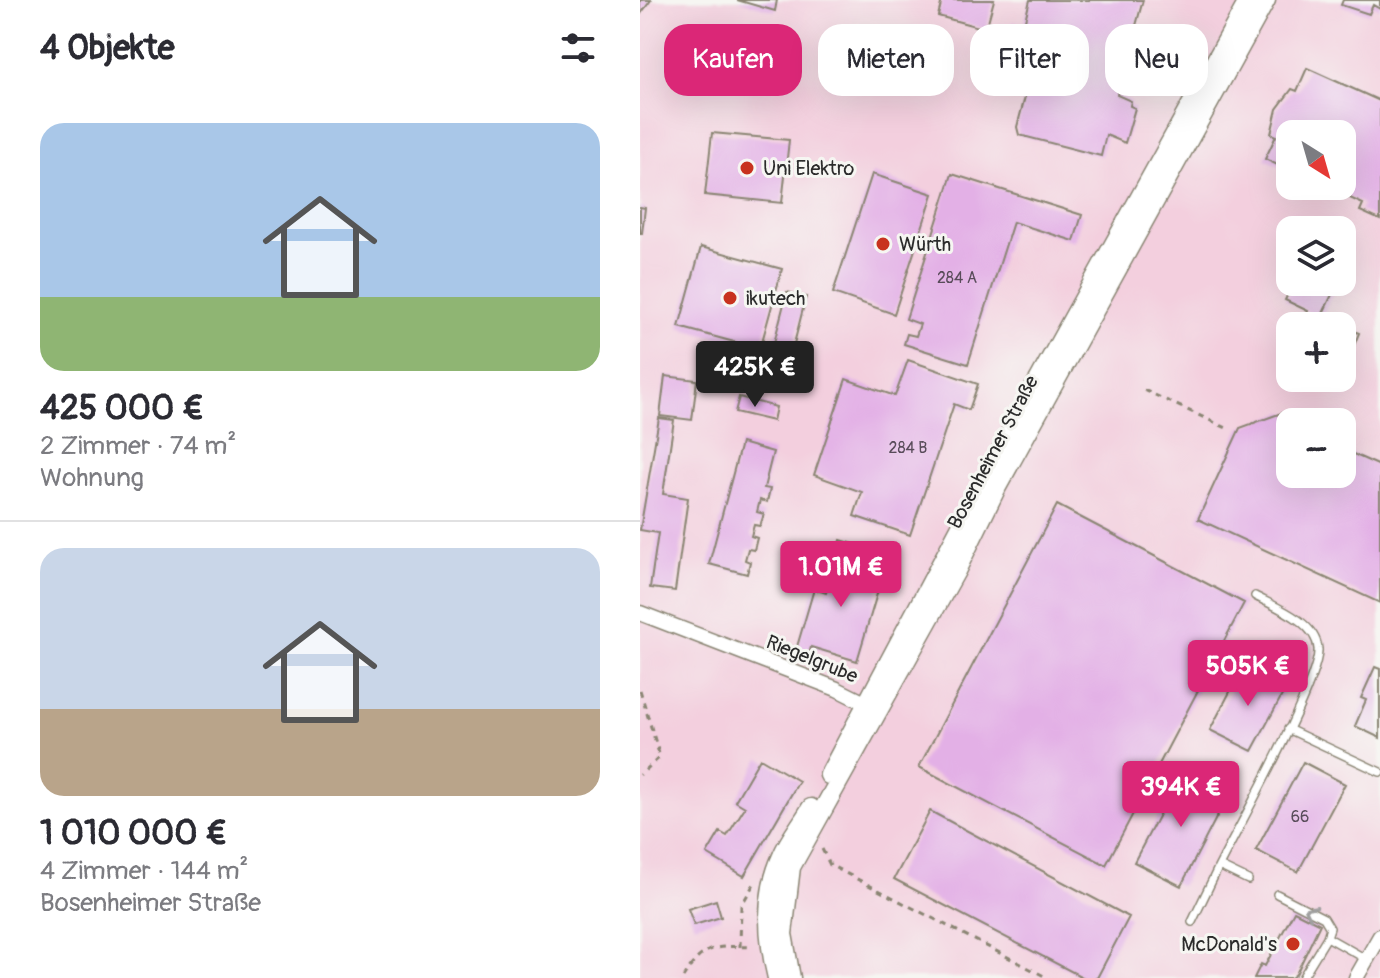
<!DOCTYPE html>
<html lang="de">
<head>
<meta charset="utf-8">
<style>
  :root { --surface:#fff; --page:#f7f7f7; --text:#2b2b33; --muted:#7c7c81; --line:#e1e1e2; --accent:#db2777 }
  body { margin:0; font-family:Pangolin,sans-serif; background:var(--page); color:var(--text); height:100vh; display:flex; flex-direction:column; font-size:30px; white-space:nowrap }
  * { box-sizing:border-box; margin:0 }
  p { font-size:26px; color:var(--muted) }
  .icon { flex:none; width:44px; height:44px; fill:none; stroke:currentColor; stroke-width:2; stroke-linecap:round; stroke-linejoin:round }
  .map { position:relative; flex:1; overflow:hidden }
  .sheet { display:flex; flex-direction:column; background:var(--surface); width:640px }
  .sheet>* { flex:none }
  .guide { position:absolute; left:24px; top:24px; width:596px; height:72px; display:flex; gap:16px }
  .needle { width:52px; rotate:143deg }
  .buttons { position:absolute; left:636px; top:120px; display:grid; gap:16px }
  .buttons a { display:grid; place-items:center; width:80px; height:80px; border-radius:16px; background:var(--surface); box-shadow:0 8px 32px #0002; font-size:40px }
  .price { position:absolute; translate:-50% -68px; padding:0 18px; border-radius:8px; background:var(--accent); color:#fff; font-size:26px; line-height:52px; filter:drop-shadow(0 2px 4px #0008) }
  .price::after { content:''; position:absolute; left:50%; top:48px; width:24px; height:18px; margin-left:-12px; background:inherit; clip-path:polygon(0 0,100% 0,50% 100%) }
  .price.selected { background:#222; color:#fff }
  ul { padding:0; list-style:none }
  li { display:grid; align-content:center; gap:16px; height:424px; padding:0 40px }
  li+li { border-top:2px solid var(--line) }
  li span { display:grid; place-items:center; height:248px; border-radius:24px; color:#555 }
  li>.icon { margin-inline-start:auto }
  span .icon { width:144px; height:144px; fill:#fffc; stroke-width:1 }
  li b { font-size:34px }
  h2 { display:flex; justify-content:space-between; align-items:center; height:96px; padding:0 40px; font-size:34px }
  .chip { padding:0 28px; border-radius:24px; background:var(--surface); box-shadow:0 8px 32px #0002; font-size:28px; line-height:72px }
  .chip.selected { background:var(--accent); color:#fff }
  main { display:flex; flex:1; min-height:0 }
  .map>svg:first-child { display:block }
  .built { fill:#f3cfde; fill-rule:evenodd }
  .building { fill:#e3b0e6 }
  .lines { fill:none; stroke-linecap:round; stroke-linejoin:round }
  .service-casing { stroke:#8a8573; stroke-width:10 }
  .minor-casing { stroke:#8a8573; stroke-width:17 }
  .tertiary-casing { stroke:#8a8573; stroke-width:21 }
  .path { stroke:#8a8573; stroke-width:3; stroke-dasharray:6 6; stroke-linecap:butt }
  .service { stroke:#fff; stroke-width:7 }
  .minor { stroke:#fff; stroke-width:14 }
  .tertiary { stroke:#fff; stroke-width:18 }
  .oneway { stroke:#a0a0a0 }
  .poi-dot { fill:#c8321e; stroke:#f6f6f2; stroke-width:3 }
  .labels { text-anchor:middle; dominant-baseline:central; stroke-width:6; stroke-linejoin:round; paint-order:stroke }
  .number-label { font-size:16px; fill:#594c5a }
  .poi-label { font-size:20px; fill:#2b2b2b; stroke:#f6f6f2; text-anchor:start }
  .street-label { font-size:20px; fill:#2b2b2b; stroke:#f6f6f2 }
</style>
</head>
<body>
<main>
<section class="sheet">
<h2>4 Objekte<svg class="icon" aria-label="filters" viewBox="0 0 24 24"><path d="M4 7h16M4 17h16"/><circle cx="9" cy="7" r="2"/><circle cx="15" cy="17" r="2"/></svg></h2>
<ul>
<li><span style="background:linear-gradient(#a9c7e8 70%,#8fb573 0)"><svg class="icon" aria-label="home" viewBox="0 0 24 24"><path d="M3 11l9-7 9 7M6 9v11h12V9"/></svg></span><div><b>425 000 €</b><p>2 Zimmer · 74 m²</p><p>Wohnung</p></div></li>
<li><span style="background:linear-gradient(#c9d6e8 65%,#b9a48a 0)"><svg class="icon" aria-label="home" viewBox="0 0 24 24"><path d="M3 11l9-7 9 7M6 9v11h12V9"/></svg></span><div><b>1 010 000 €</b><p>4 Zimmer · 144 m²</p><p>Bosenheimer Straße</p></div></li>
</ul>
</section>
<div class="map">
<svg width="740" height="978" viewBox="0 0 740 978">
  <rect width="100%" height="100%" fill="#f6f6f2"/>
  <filter id="ink" filterUnits="userSpaceOnUse"><feTurbulence type="fractalNoise" baseFrequency=".0125" numOctaves="2"/><feDisplacementMap in="SourceGraphic" scale="16" xChannelSelector="R" yChannelSelector="G"/><feConvolveMatrix kernelMatrix="1 2 1 2 8 2 1 2 1" color-interpolation-filters="sRGB"/></filter>
  <filter id="wash" filterUnits="userSpaceOnUse"><feTurbulence type="fractalNoise" baseFrequency=".006" numOctaves="4" result="noise"/><feDisplacementMap in="SourceGraphic" scale="32" xChannelSelector="R" yChannelSelector="G"/><feGaussianBlur stdDeviation="1.8" result="paint"/><feColorMatrix in="noise" values="0 0 0 0 0 0 0 0 0 0 0 0 0 0 0 0 0 1.4 0 .05"/><feComposite in="paint" operator="in"/></filter>
  <g filter="url(#wash)">
    <rect width="100%" height="100%" fill="#eadfbb"/>
    <path class="built" d="M0 0H740V978H0ZM650 134H702V186H650ZM650 230H702V282H650ZM650 326H702V378H650ZM650 422H702V474H650Z"/>
    <g id="blocks">
      <path class="building" d="M0 0H11L0 15Z
        M97 0H137L135 11Z
        M302 0H354L346 29 298 16Z
        M390 0H503L477 95 491 101 490 106 495 108 485 143 466 135 461 156 379 135 377 127 395 59 365 51 373 22 384 24Z
        M703 0H740V9L733 5 729 14 701 5Z
        M667 68 740 101V220L720 211 723 204 684 186H702V134H650V171L625 159 636 136 631 134 637 109 652 89 657 91Z
        M72 133 149 140 142 203 65 195Z
        M232 174 293 194 254 314 193 293Z
        M312 174 442 215 434 241 373 222 328 364 264 344 267 334 276 336 280 324 266 319Z
        M0 207 5 208 2 233H0Z
        M702 243 712 248 702 273Z
        M61 247 142 269 120 349 39 327Z
        M654 282H698L677 326H661L668 311 645 300Z
        M147 292 166 297 145 379 126 374Z
        M704 327 719 333 713 348 702 343Z
        M268 360 338 384 329 410 314 404 270 535 214 516 222 492 174 475 206 379 255 396Z
        M25 376 57 380 52 420 20 416Z
        M99 397 136 407 133 421 95 412Z
        M644 412 653 416 649 425 650 474H702V449L740 466V603L558 519 600 428Z
        M19 418 34 420 23 494 48 498 35 591 10 588 18 533 0 530Z
        M101 443 133 452 124 488 130 489 127 502 120 500 117 512 124 514 120 526 114 525 111 536 117 538 114 550 108 549 105 560 110 562 107 574 69 564Z
        M417 505 604 603 466 865 279 767Z
        M201 540 217 545 210 568 242 577 217 661 171 647 169 654 156 650 174 589 186 593Z
        M604 665 646 688 612 751 570 730Z
        M735 667 740 669V738L715 726 726 700 721 698Z
        M120 758 159 781 104 876 67 854 80 832 87 836 105 807 95 801Z
        M663 762 705 784 658 872 616 850Z
        M542 771 588 795 541 886 494 862Z
        M290 811 489 917 457 978H444L254 879Z
        M76 900 81 917 54 925 48 909Z
        M654 911 680 924 656 974 651 978H614L621 964 625 966Z"/>
    </g>
  </g>
  <g filter="url(#ink)">
    <use href="#blocks" fill-opacity="0" stroke="#8a8573" stroke-width="2"/>
    <g class="lines">
      <defs>
        <path id="service" d="M648 729 740 772
          M608 880 579 866C597 830 681 679 678 649 676 622 636 607 615 596
          M637 894 684 918 690 928 687 937
          M552 922 579 866
          M662 978 687 937 726 959"/>
        <path id="minor" d="M0 613 197 689 233 707
          M716 978 740 936"/>
        <path id="tertiary" d="M189 775 392 392 609 0
          M137 978C127 937 124 895 142 856 149 839 162 824 171 808
          M151 978 143 934 151 867 316 571 357 487 626 0"/>
      </defs>
      <use href="#service" class="service-casing"/>
      <use href="#minor" class="minor-casing"/>
      <use href="#tertiary" class="tertiary-casing"/>
      <path class="path" d="M504 390 589 429
        M0 690 20 757 0 775
        M182 849 190 865 408 978
        M100 947 101 906 115 882
        M43 978C63 944 76 946 113 947"/>
      <use href="#service" class="service"/>
      <use href="#minor" class="minor"/>
      <use href="#tertiary" class="tertiary"/>
    </g>
    <defs><path id="oneway-chevron" d="M-2-3.5L2.5 0L-2 3.5" fill="none" stroke-width="1.6" stroke-linecap="round" stroke-linejoin="round" transform="scale(2)"/></defs>
    <use class="oneway" href="#oneway-chevron" transform="translate(670 911) rotate(-153)"/>
  </g>
  <g class="poi-dot">
    <circle cx="107" cy="168" r="8"/>
    <circle cx="243" cy="244" r="8"/>
    <circle cx="90" cy="298" r="8"/>
    <circle cx="653" cy="944" r="8"/>
  </g>
  <g class="labels">
    <g class="number-label">
      <text x="317" y="278">284 A</text>
      <text x="268" y="448">284 B</text>
      <text x="660" y="817">66</text>
    </g>
    <g class="poi-label">
      <text x="123" y="168">Uni Elektro</text>
      <text x="259" y="244">Würth</text>
      <text x="106" y="298">ikutech</text>
      <text x="637" y="944" text-anchor="end">McDonald's</text>
    </g>
    <g class="street-label">
      <text transform="translate(353 452) rotate(-62)">Bosenheimer Straße</text>
      <text transform="translate(172 659) rotate(22)">Riegelgrube</text>
    </g>
  </g>
</svg>
<div class="buttons">
<a><svg class="needle" viewBox="-14 -14 28 28"><path d="M0-13l5 13h-10z" fill="#e53935"/><path d="M0 13l5-13h-10z" fill="#7c7c81"/></svg></a>
<a><svg class="icon" aria-label="layers" viewBox="0 0 24 24"><path d="M12 4l9 5-9 5-9-5zM3 14l9 5 9-5"/></svg></a>
<a>+</a>
<a>−</a>
</div>
<b class="price selected" style="left:115px;top:409px">425K €</b>
<b class="price" style="left:201px;top:609px">1.01M €</b>
<b class="price" style="left:608px;top:708px">505K €</b>
<b class="price" style="left:541px;top:829px">394K €</b>
<div class="guide">
<a class="chip selected">Kaufen</a>
<a class="chip">Mieten</a>
<a class="chip">Filter</a>
<a class="chip">Neu</a>
</div>
</div>
</main>
</body>
</html>
